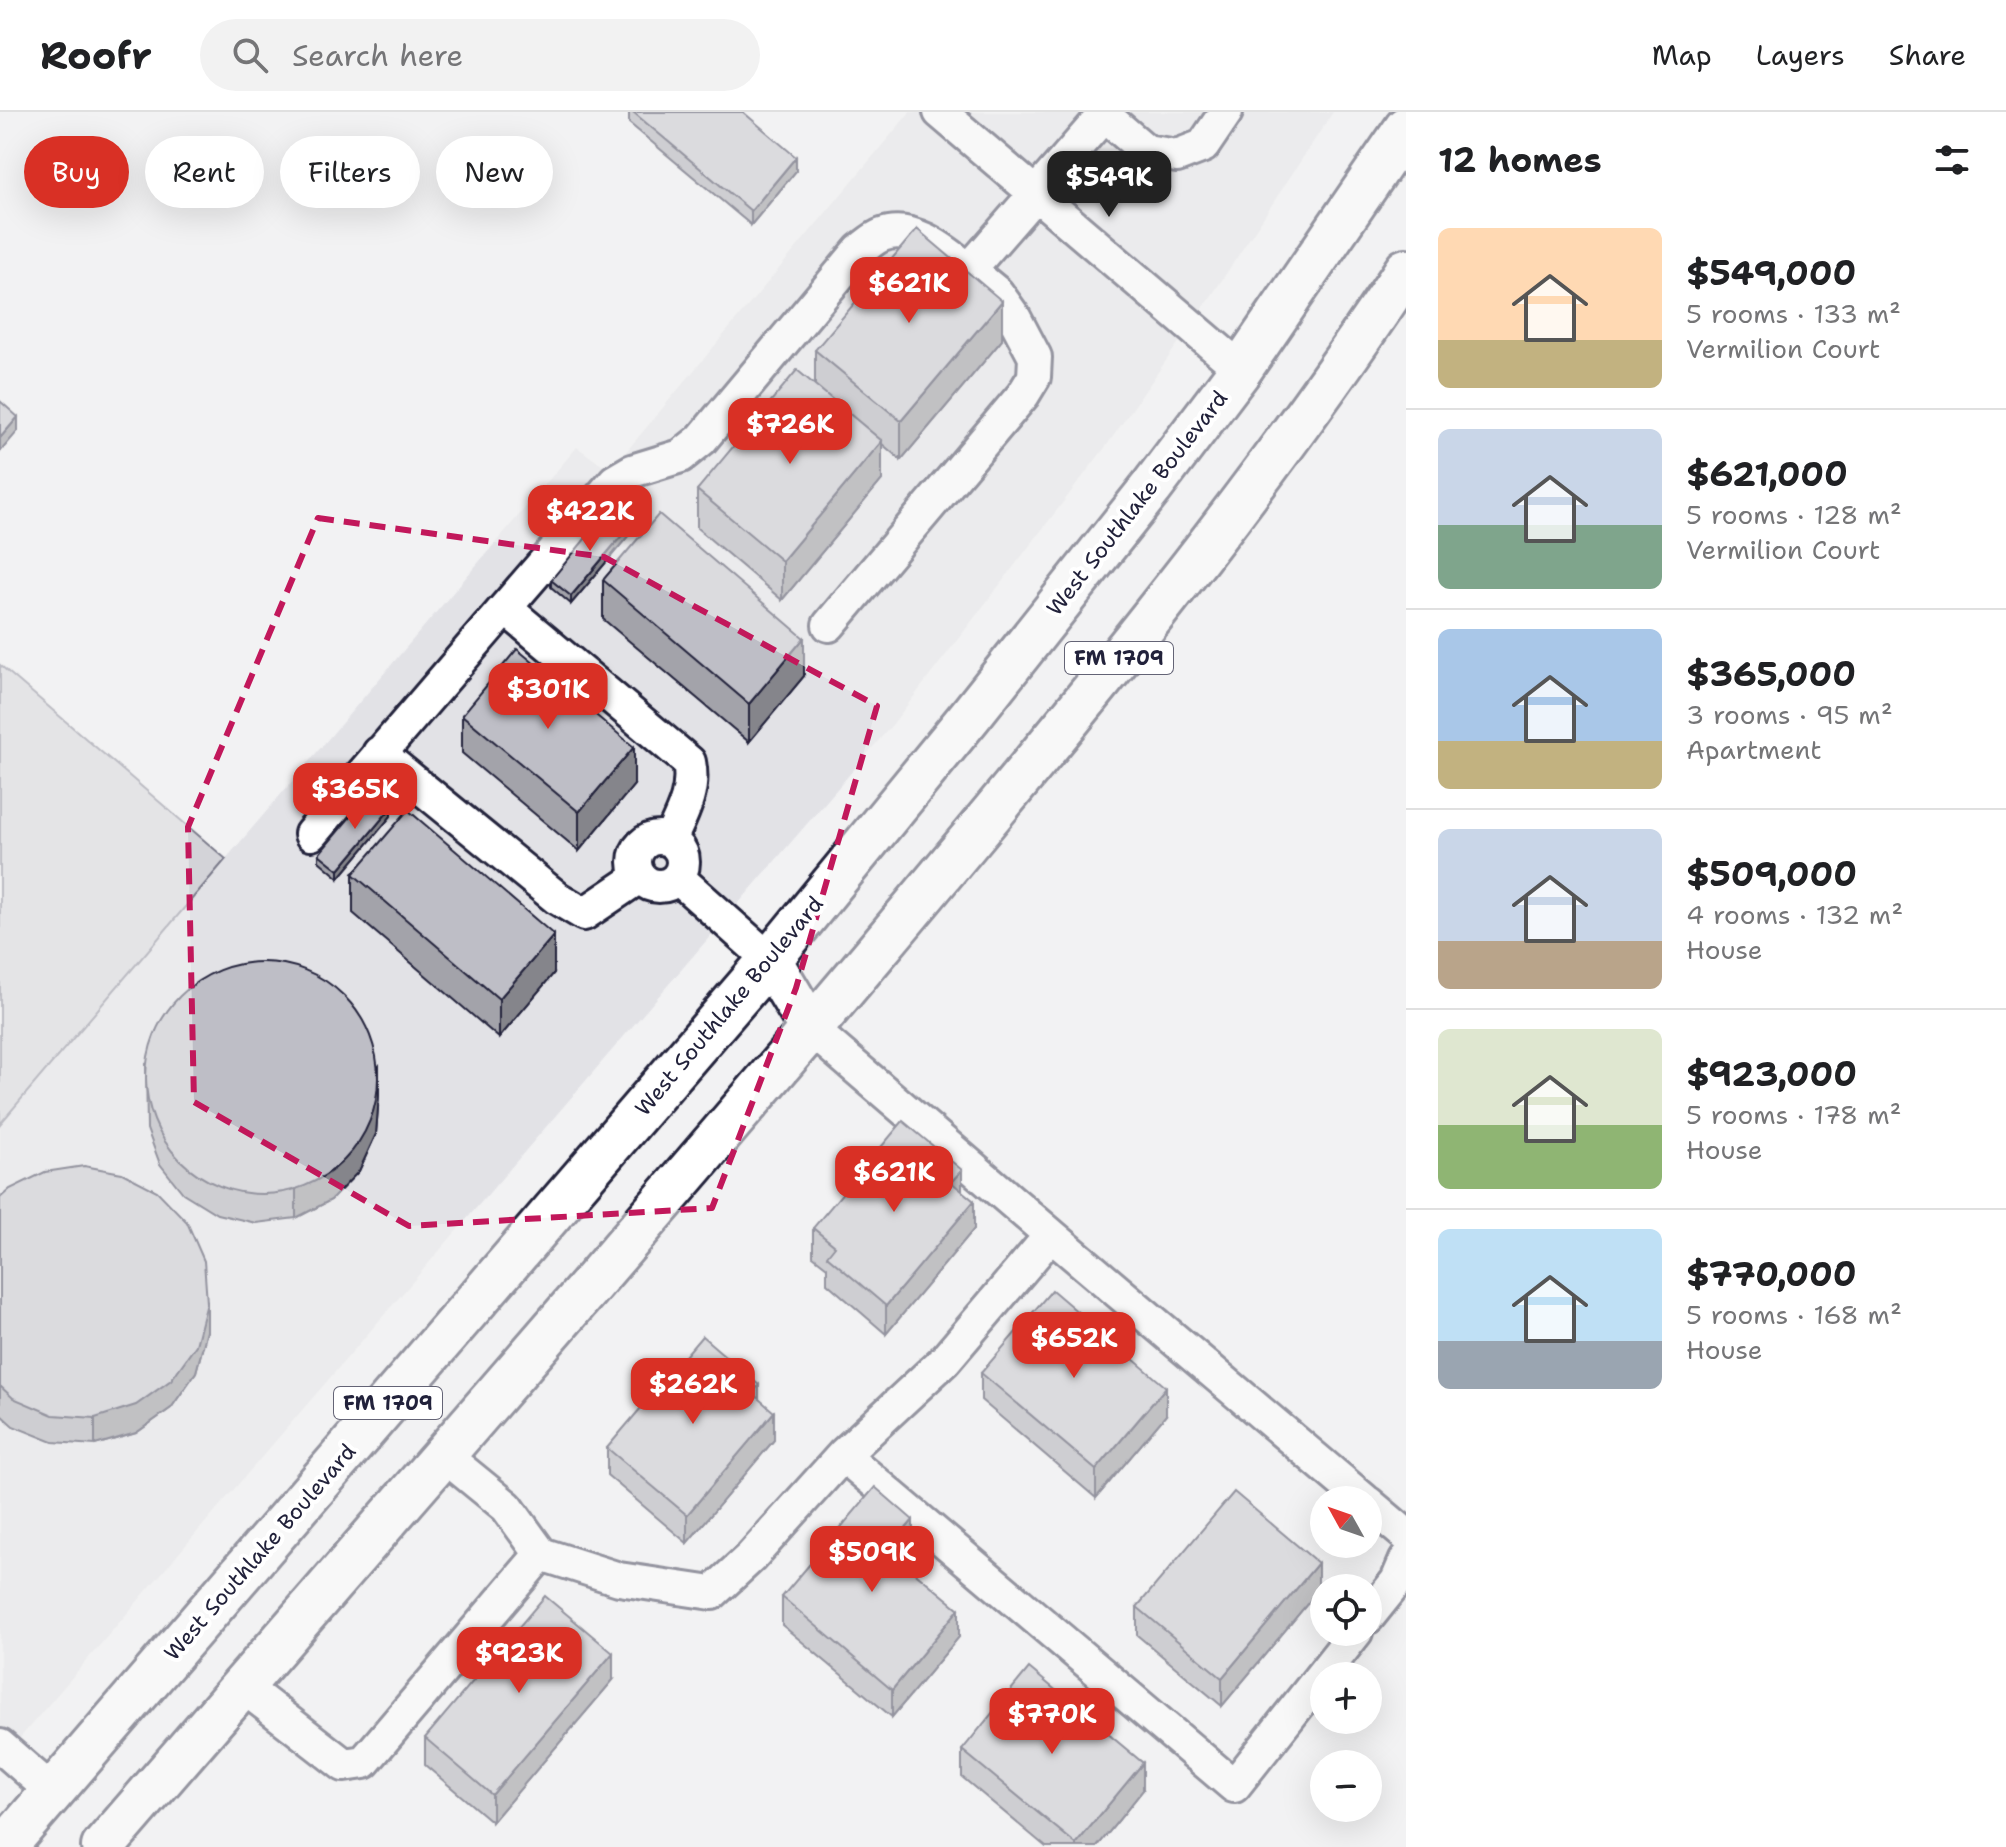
<!DOCTYPE html>
<html lang="en">
<head>
<meta charset="utf-8">
<style>
  :root { --surface:#fff; --page:#f2f2f2; --text:#202124; --muted:#757577; --line:#e0e0e0; --accent:#d93025 }
  body { margin:0; font-family:"Shantell Sans",sans-serif; background:var(--page); color:var(--text); height:100vh; display:flex; flex-direction:column; font-size:30px; white-space:nowrap }
  * { box-sizing:border-box; margin:0 }
  p { font-size:26px; color:var(--muted) }
  .icon { flex:none; width:44px; height:44px; fill:none; stroke:currentColor; stroke-width:2; stroke-linecap:round; stroke-linejoin:round }
  .map { position:relative; flex:1; overflow:hidden }
  .side { display:flex; flex-direction:column; background:var(--surface); width:600px }
  .side>* { flex:none }
  .hud { position:absolute; left:24px; top:24px; width:760px; height:72px; display:flex; gap:16px }
  .needle { width:52px; rotate:310deg }
  .buttons { position:absolute; left:1310px; top:1374px; display:grid; gap:16px }
  .buttons a { display:grid; place-items:center; width:72px; height:72px; border-radius:50%; background:var(--surface); box-shadow:0 8px 32px #0002; font-size:40px }
  .price { position:absolute; translate:-50% -68px; padding:0 18px; border-radius:16px; background:var(--accent); color:#fff; font-size:26px; line-height:52px; filter:drop-shadow(0 2px 4px #0008) }
  .price::after { content:''; position:absolute; left:50%; top:48px; width:24px; height:18px; margin-left:-12px; background:inherit; clip-path:polygon(0 0,100% 0,50% 100%) }
  .price.on { background:#222; color:#fff }
  ul { padding:0; list-style:none }
  li { display:flex; align-items:center; gap:24px; height:200px; padding:0 32px }
  li+li { border-top:2px solid var(--line) }
  li span { display:grid; place-items:center; flex:none; width:224px; height:160px; border-radius:12px; color:#555 }
  li>.icon { margin-inline-start:auto }
  span .icon { width:96px; height:96px; fill:#fffc; stroke-width:1 }
  li b { font-size:34px }
  h2 { display:flex; justify-content:space-between; align-items:center; height:96px; padding:0 32px; font-size:34px }
  .tag { padding:0 28px; border-radius:36px; background:var(--surface); box-shadow:0 8px 32px #0002; font-size:28px; line-height:72px }
  .tag.on { background:var(--accent); color:#fff }
  header { display:flex; align-items:center; gap:48px; box-sizing:border-box; height:112px; padding:0 40px; background:var(--surface); border-bottom:2px solid var(--line) }
  header strong { font-size:38px }
  nav { display:flex; gap:44px; margin-inline-start:auto; font-size:28px }
  .search { width:560px; height:72px; background:var(--page); display:flex; align-items:center; gap:20px; box-sizing:border-box; padding:0 28px; border-radius:44px; color:var(--muted); font-size:30px }
  main { display:flex; flex:1; min-height:0 }
  .map>svg:first-child { display:block }
  .built { fill:#e2e2e6 }
  .green { fill:#d3d3d8; stroke:#7a7a8a; stroke-width:2 }
  .lines { fill:none; stroke-linecap:round; stroke-linejoin:round }
  .minor-casing { stroke:#22223b; stroke-width:38 }
  .major-casing { stroke:#22223b; stroke-width:48 }
  .minor { stroke:#fff; stroke-width:32 }
  .major { stroke:#fff; stroke-width:42 }
  .wall { fill:#a3a3aa; stroke:#22223b; stroke-width:2 }
  .shaded-wall { fill:#85858b; stroke:#22223b; stroke-width:2 }
  .building { fill:#bebec6; stroke:#22223b; stroke-width:2 }
  .marked { fill:none; stroke:#c2185b; stroke-width:6; stroke-dasharray:16 10; stroke-linejoin:round }
  .labels { text-anchor:middle; dominant-baseline:central; stroke-width:8; stroke-linejoin:round; paint-order:stroke }
  .shield { fill:#fff; stroke:#646476; stroke-width:2 }
  .shield-label { font-size:20px; font-weight:bold; fill:#22223b }
  .street-label { font-size:22px; fill:#22223b; stroke:#fff }
</style>
</head>
<body>
<header>
<strong>Roofr</strong>
<div class="search"><svg class="icon" aria-label="search" viewBox="0 0 24 24"><circle cx="10" cy="10" r="6"/><path d="M15 15l6 6"/></svg>Search here</div>
<nav><a>Map</a><a>Layers</a><a>Share</a></nav>
</header>
<main>
<div class="map">
<svg width="1406" height="1735" viewBox="0 0 1406 1735">
  <rect width="100%" height="100%" fill="#f2f2f3"/>
  <filter id="ink" filterUnits="userSpaceOnUse"><feTurbulence type="fractalNoise" baseFrequency=".0125" numOctaves="2"/><feDisplacementMap in="SourceGraphic" scale="16" xChannelSelector="R" yChannelSelector="G"/><feConvolveMatrix kernelMatrix="1 2 1 2 8 2 1 2 1" color-interpolation-filters="sRGB"/></filter>
  <g filter="url(#ink)">
    <path class="built" d="M910 0H1333L1214 180 1107 333 892 613 0 1649V1012L577 335 610 359Z"/>
    <path class="green" d="M0 553 226 747 0 1012Z"/>
    <g class="lines">
      <defs>
        <path id="minor" d="M940 0 1241 257
          M829 513 1023 283 1034 265 1035 245 1014 205 997 181 969 158
          M379 641 557 786 584 802 639 765
          M311 722 505 496
          M635 750a24 24 0 1 1 48 0a24 24 0 1 1-48 0Z
          M670 728C682 702 695 679 689 650L505 496 615 369 632 359 681 344 701 328 860 138C867 133 874 126 882 123 913 111 947 141 969 158L1104 3 1146 39 1177 44 1203 34 1226 0
          M678 766 770 848
          M1051 1123 1364 1388
          M843 1343 1234 1674 1356 1520
          M1368 1391 1406 1423
          M541 1442 619 1467 712 1481 751 1445 843 1343 945 1248 1051 1123 811 917
          M1368 1505 1397 1469 1406 1448
          M242 1574 344 1653 364 1650 541 1442 507 1395 442 1342
          M0 1634 53 1680"/>
        <path id="major" d="M770 848 811 917
          M5 1735 770 848 970 604 1151 376 1241 257 1406 16
          M103 1735C361 1436 622 1141 876 840 1061 620 1247 398 1406 158"/>
      </defs>
      <use href="#minor" class="minor-casing"/>
      <use href="#major" class="major-casing"/>
      <use href="#minor" class="minor"/>
      <use href="#major" class="major"/>
    </g>
    <path class="wall" d="M629 0H743L796 59 751 113 629 11Z
      M1002 228 901 348 882 332V368L782 488 697 416V378L815 273V238Z
      M629 423 571 492 551 475V468Z
      M603 468 804 564 749 630 603 507Z
      M462 603 634 673 579 739 462 641Z
      M391 704 339 766 319 749V742Z
      M353 762 554 861 499 926 353 801Z
      M146 952 379 982 376 1022 359 1059 331 1088 296 1106 256 1111 217 1102 183 1081 160 1052 147 1017Z
      M962 1079 974 1117 886 1222 827 1171V1155L813 1144V1116Z
      M0 1086 207 1219 196 1260 171 1296 136 1321 95 1333 53 1330 13 1314 0 1302Z
      M981 1261 1166 1303 1096 1386 981 1288Z
      M759 1287 774 1328 687 1431 607 1363V1336Z
      M913 1436 902 1449 959 1525 892 1605 782 1513V1485Z
      M1318 1479 1222 1594 1137 1523V1495Z
      M613 1568 492 1710 425 1653V1626Z
      M962 1638 1143 1678 1097 1735H1046L962 1665Z"/>
    <path class="shaded-wall" d="M796 45V59L751 113V99Z
      M1002 189V228L901 348V309Z
      M18 305V319L0 340V326Z
      M882 329V368L782 488V449Z
      M629 415V423L571 492V484Z
      M804 526V564L749 630V592Z
      M634 635V673L579 739V700Z
      M391 696V704L339 766V758Z
      M554 823V861L499 926V887Z
      M379 954V982L376 1022 359 1059 331 1088 296 1106V1078Z
      M962 1058V1086L951 1070Z
      M974 1089V1117L886 1222V1194Z
      M207 1191V1219L196 1260 171 1296 136 1321 95 1333V1306Z
      M759 1273V1300L752 1281Z
      M1166 1275V1303L1096 1386V1358Z
      M774 1300V1328L687 1431V1403Z
      M913 1408V1436L888 1465V1438Z
      M1318 1451V1479L1222 1594V1566Z
      M959 1497V1525L892 1605V1578Z
      M613 1541V1568L492 1710V1683Z
      M1143 1651V1678L1097 1735H1076V1732Z"/>
    <path class="building" d="M633 0H743L796 45 751 99Z
      M917 117 1002 189 901 309 815 238Z
      M797 258 882 329 782 449 697 378Z
      M0 289 18 305 0 326Z
      M609 398 629 415 571 484 551 468Z
      M659 402 804 526 749 592 603 468Z
      M517 537 634 635 579 700 462 603Z
      M371 680 391 696 339 758 319 742Z
      M408 698 554 823 499 887 353 762Z
      M146 966a116 116 0 1 1 232 0a116 116 0 1 1-232 0Z
      M903 1009 962 1058 951 1070 974 1089 886 1194 827 1144 835 1134 813 1116Z
      M84 1054 122 1061 157 1079 187 1110 204 1149 207 1191 196 1233 171 1268 136 1293 95 1306 53 1303 13 1286 0 1274V1086L10 1077 45 1060Z
      M1052 1178 1166 1275 1096 1358 981 1261Z
      M702 1224 759 1273 752 1281 774 1300 687 1403 607 1336Z
      M875 1375 913 1408 888 1438 959 1497 892 1578 782 1485Z
      M1234 1380 1318 1451 1222 1566 1137 1495Z
      M545 1484 613 1541 492 1683 425 1626Z
      M1029 1556 1143 1651 1076 1732 962 1638Z"/>
  </g>
  <path d="M0 0H1406V1735H0ZM318 406 604 445 877 594 796 876 712 1096 409 1114 194 990 188 715Z" fill="#f2f2f3" fill-opacity=".55" fill-rule="evenodd"/>
  <path class="marked" d="M318 406 604 445 877 594 796 876 712 1096 409 1114 194 990 188 715Z"/>
  <g class="labels">
    <g class="shield">
      <rect x="1065" y="530" width="108" height="32" rx="6"/>
      <rect x="334" y="1275" width="108" height="32" rx="6"/>
    </g>
    <g class="shield-label">
      <text x="1119" y="546">FM 1709</text>
      <text x="388" y="1291">FM 1709</text>
    </g>
    <g class="street-label">
      <text transform="translate(1137 391) rotate(-52)">West Southlake Boulevard</text>
      <text transform="translate(729 894) rotate(-50)">West Southlake Boulevard</text>
      <text transform="translate(260 1440) rotate(-49)">West Southlake Boulevard</text>
    </g>
  </g>
</svg>
<div class="buttons">
<a><svg class="needle" viewBox="-14 -14 28 28"><path d="M0-13l5 13h-10z" fill="#e53935"/><path d="M0 13l5-13h-10z" fill="#757577"/></svg></a>
<a><svg class="icon" aria-label="locate" viewBox="0 0 24 24"><circle cx="12" cy="12" r="6"/><path d="M12 2v4M12 18v4M2 12h4M18 12h4"/></svg></a>
<a>+</a>
<a>−</a>
</div>
<b class="price on" style="left:1109px;top:107px">$549K</b>
<b class="price" style="left:909px;top:213px">$621K</b>
<b class="price" style="left:790px;top:354px">$726K</b>
<b class="price" style="left:590px;top:441px">$422K</b>
<b class="price" style="left:548px;top:619px">$301K</b>
<b class="price" style="left:355px;top:719px">$365K</b>
<b class="price" style="left:894px;top:1102px">$621K</b>
<b class="price" style="left:1074px;top:1268px">$652K</b>
<b class="price" style="left:693px;top:1314px">$262K</b>
<b class="price" style="left:872px;top:1482px">$509K</b>
<b class="price" style="left:519px;top:1583px">$923K</b>
<b class="price" style="left:1052px;top:1644px">$770K</b>
<div class="hud">
<a class="tag on">Buy</a>
<a class="tag">Rent</a>
<a class="tag">Filters</a>
<a class="tag">New</a>
</div>
</div>
<section class="side">
<h2>12 homes<svg class="icon" aria-label="filters" viewBox="0 0 24 24"><path d="M4 7h16M4 17h16"/><circle cx="9" cy="7" r="2"/><circle cx="15" cy="17" r="2"/></svg></h2>
<ul>
<li><span style="background:linear-gradient(#ffd9b3 70%,#c2b280 0)"><svg class="icon" aria-label="home" viewBox="0 0 24 24"><path d="M3 11l9-7 9 7M6 9v11h12V9"/></svg></span><div><b>$549,000</b><p>5 rooms · 133 m²</p><p>Vermilion Court</p></div></li>
<li><span style="background:linear-gradient(#c9d6e8 60%,#7fa58c 0)"><svg class="icon" aria-label="home" viewBox="0 0 24 24"><path d="M3 11l9-7 9 7M6 9v11h12V9"/></svg></span><div><b>$621,000</b><p>5 rooms · 128 m²</p><p>Vermilion Court</p></div></li>
<li><span style="background:linear-gradient(#a9c7e8 70%,#c2b280 0)"><svg class="icon" aria-label="home" viewBox="0 0 24 24"><path d="M3 11l9-7 9 7M6 9v11h12V9"/></svg></span><div><b>$365,000</b><p>3 rooms · 95 m²</p><p>Apartment</p></div></li>
<li><span style="background:linear-gradient(#c9d6e8 70%,#b9a48a 0)"><svg class="icon" aria-label="home" viewBox="0 0 24 24"><path d="M3 11l9-7 9 7M6 9v11h12V9"/></svg></span><div><b>$509,000</b><p>4 rooms · 132 m²</p><p>House</p></div></li>
<li><span style="background:linear-gradient(#dfe7d0 60%,#8fb573 0)"><svg class="icon" aria-label="home" viewBox="0 0 24 24"><path d="M3 11l9-7 9 7M6 9v11h12V9"/></svg></span><div><b>$923,000</b><p>5 rooms · 178 m²</p><p>House</p></div></li>
<li><span style="background:linear-gradient(#bfe0f5 70%,#9aa5b1 0)"><svg class="icon" aria-label="home" viewBox="0 0 24 24"><path d="M3 11l9-7 9 7M6 9v11h12V9"/></svg></span><div><b>$770,000</b><p>5 rooms · 168 m²</p><p>House</p></div></li>
</ul>
</section>
</main>
</body>
</html>
